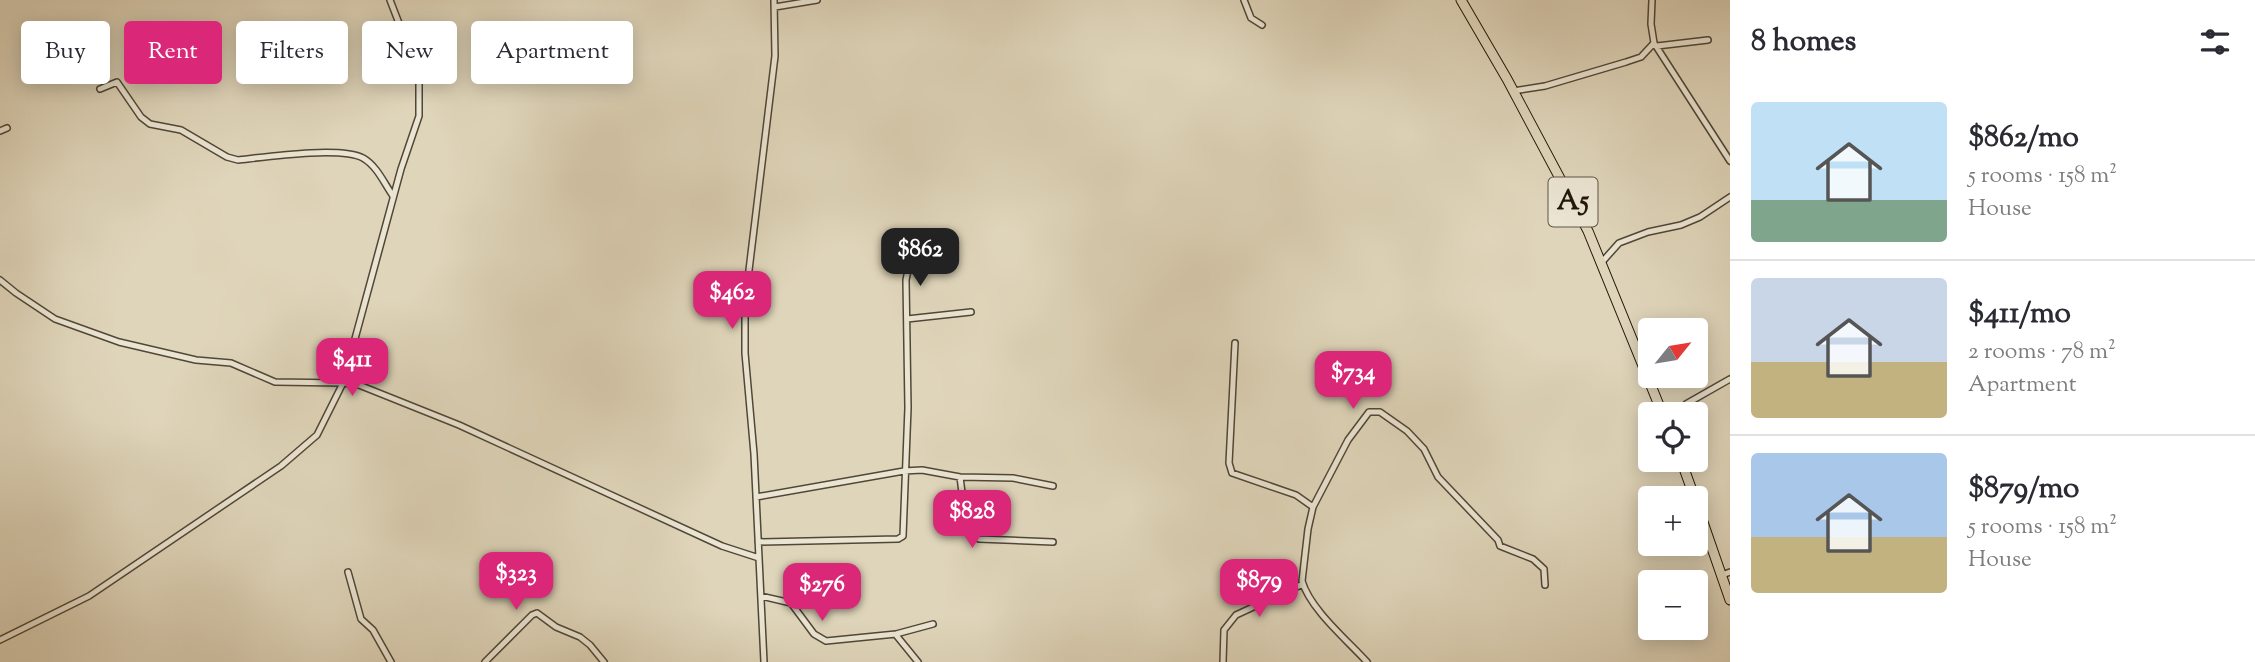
<!DOCTYPE html>
<html lang="en">
<head>
<meta charset="utf-8">
<style>
  :root { --surface:#fff; --page:#f7f7f7; --text:#2b2b33; --muted:#7c7c81; --line:#e1e1e2; --accent:#db2777 }
  body { margin:0; font-family:"Sorts Mill Goudy",serif; background:var(--page); color:var(--text); height:100vh; display:flex; flex-direction:column; font-size:26px; white-space:nowrap }
  * { box-sizing:border-box; margin:0 }
  p { font-size:23px; color:var(--muted) }
  .icon { flex:none; width:38px; height:38px; fill:none; stroke:currentColor; stroke-width:2; stroke-linecap:round; stroke-linejoin:round }
  .map { position:relative; flex:1; overflow:hidden }
  .sheet { display:flex; flex-direction:column; background:var(--surface); width:525px }
  .sheet>* { flex:none }
  .banner { position:absolute; left:21px; top:21px; width:665px; height:63px; display:flex; gap:14px }
  .needle { width:46px; rotate:60deg }
  .controls { position:absolute; left:1638px; top:318px; display:grid; gap:14px }
  .controls a { display:grid; place-items:center; width:70px; height:70px; border-radius:7px; background:var(--surface); box-shadow:0 4px 18px #0003; font-size:35px }
  .price { position:absolute; translate:-50% -60px; padding:0 16px; border-radius:14px; background:var(--accent); color:#fff; font-size:23px; line-height:46px; filter:drop-shadow(0 2px 4px #0008) }
  .price::after { content:''; position:absolute; left:50%; top:42px; width:21px; height:16px; margin-left:-10px; background:inherit; clip-path:polygon(0 0,100% 0,50% 100%) }
  .price.selected { background:#222; color:#fff }
  ul { padding:0; list-style:none }
  li { display:flex; align-items:center; gap:21px; height:175px; padding:0 21px }
  li+li { border-top:2px solid var(--line) }
  li span { display:grid; place-items:center; flex:none; width:196px; height:140px; border-radius:7px; color:#555 }
  li>.icon { margin-inline-start:auto }
  span .icon { width:84px; height:84px; fill:#fffc; stroke-width:1 }
  li b { font-size:30px }
  h2 { display:flex; justify-content:space-between; align-items:center; height:84px; padding:0 21px; font-size:30px }
  .chip { padding:0 24px; border-radius:7px; background:var(--surface); box-shadow:0 4px 18px #0003; font-size:24px; line-height:63px }
  .chip.selected { background:var(--accent); color:#fff }
  main { display:flex; flex:1; min-height:0 }
  .map>svg:first-child { display:block }
  .lines { fill:none; stroke-linecap:round; stroke-linejoin:round }
  .street-casing { stroke:#514736; stroke-width:8 }
  .primary-casing { stroke:#22180a; stroke-width:11 }
  .street { stroke:#eae4d2; stroke-width:5 }
  .primary { stroke:#dfd5ba; stroke-width:9 }
  .labels { text-anchor:middle; dominant-baseline:central; stroke-width:5; stroke-linejoin:round; paint-order:stroke }
  .shield { fill:#eae4d2; stroke:#5e5546; stroke-width:2 }
  .shield-label { font-size:28px; font-weight:bold; fill:#22180a }
</style>
</head>
<body>
<main>
<div class="map">
<svg width="1730" height="662" viewBox="0 0 1730 662">
  <rect width="100%" height="100%" fill="#dfd5ba"/>
  <filter id="stains"><feTurbulence type="fractalNoise" baseFrequency=".00286" numOctaves="4"/><feColorMatrix values="0 0 0 0 .2 0 0 0 0 .09 0 0 0 0 .02 0 0 0 .5 -.17"/></filter>
  <radialGradient id="worn" r=".72"><stop offset=".6" stop-color="#630" stop-opacity="0"/><stop offset="1" stop-color="#630" stop-opacity=".3"/></radialGradient>
  <g class="lines">
    <defs>
      <path id="street" d="M1244 0 1251 18 1262 25
        M1652 0 1651 24 1654 43 1730 161
        M775 7 817 0
        M1657 46 1708 40
        M100 89 117 82 141 117 150 124 181 130 227 157 238 160C265 157 340 146 363 158 377 166 384 183 393 196
        M1513 91 1545 86 1626 62 1641 57 1654 43
        M0 131 7 128
        M1602 262 1619 243 1648 232 1681 225 1700 217 1730 197
        M0 280 16 293 55 319 119 342 196 360 231 363 275 382 343 383 401 169 419 116V75L390 0
        M907 319 971 312
        M1235 343 1229 463 1232 473 1296 495 1313 507
        M1682 415 1686 404 1730 379
        M960 477 965 516 971 534 979 539 1053 542
        M756 497 904 471 922 470 960 477 1013 478 1053 486
        M758 542 898 539 903 536 908 408 906 280 911 255
        M348 572 361 619 373 630 391 662
        M1722 575 1730 572
        M761 596 791 603 814 634 826 641 896 634 933 624
        M896 635 918 662
        M0 640 89 596 281 466 317 435 343 383 359 385 459 425 722 546 759 558
        M485 662 532 615 537 613 556 627 580 637 590 645 604 662
        M764 662 754 454 745 353V303L775 56 774 0
        M1223 662 1224 630 1236 615 1303 584
        M1367 662C1347 640 1310 609 1302 581L1308 529 1313 507 1348 440 1369 412H1380L1407 431 1424 449 1438 477 1498 540 1500 546 1533 559 1544 569 1545 585"/>
      <path id="primary" d="M1461 0 1507 79 1588 231 1663 415
        M1681 460 1695 499
        M1696 502 1730 600"/>
    </defs>
    <use href="#street" class="street-casing"/>
    <use href="#primary" class="primary-casing"/>
    <use href="#street" class="street"/>
    <use href="#primary" class="primary"/>
  </g>
  <g class="labels">
    <rect class="shield" x="1548.5" y="177.5" width="49" height="49" rx="5"/>
    <g class="shield-label">
      <text x="1573" y="202">A5</text>
    </g>
  </g>
  <rect width="100%" height="100%" filter="url(#stains)"/>
  <rect width="100%" height="100%" fill="url(#worn)"/>
</svg>
<div class="controls">
<a><svg class="needle" viewBox="-14 -14 28 28"><path d="M0-13l5 13h-10z" fill="#e53935"/><path d="M0 13l5-13h-10z" fill="#7c7c81"/></svg></a>
<a><svg class="icon" aria-label="locate" viewBox="0 0 24 24"><circle cx="12" cy="12" r="6"/><path d="M12 2v4M12 18v4M2 12h4M18 12h4"/></svg></a>
<a>+</a>
<a>−</a>
</div>
<b class="price selected" style="left:920px;top:288px">$862</b>
<b class="price" style="left:732px;top:331px">$462</b>
<b class="price" style="left:352px;top:398px">$411</b>
<b class="price" style="left:1353px;top:411px">$734</b>
<b class="price" style="left:972px;top:550px">$828</b>
<b class="price" style="left:516px;top:612px">$323</b>
<b class="price" style="left:1259px;top:619px">$879</b>
<b class="price" style="left:822px;top:623px">$276</b>
<div class="banner">
<a class="chip">Buy</a>
<a class="chip selected">Rent</a>
<a class="chip">Filters</a>
<a class="chip">New</a>
<a class="chip">Apartment</a>
</div>
</div>
<section class="sheet">
<h2>8 homes<svg class="icon" aria-label="filters" viewBox="0 0 24 24"><path d="M4 7h16M4 17h16"/><circle cx="9" cy="7" r="2"/><circle cx="15" cy="17" r="2"/></svg></h2>
<ul>
<li><span style="background:linear-gradient(#bfe0f5 70%,#7fa58c 0)"><svg class="icon" aria-label="home" viewBox="0 0 24 24"><path d="M3 11l9-7 9 7M6 9v11h12V9"/></svg></span><div><b>$862/mo</b><p>5 rooms · 158 m²</p><p>House</p></div></li>
<li><span style="background:linear-gradient(#c9d6e8 60%,#c2b280 0)"><svg class="icon" aria-label="home" viewBox="0 0 24 24"><path d="M3 11l9-7 9 7M6 9v11h12V9"/></svg></span><div><b>$411/mo</b><p>2 rooms · 78 m²</p><p>Apartment</p></div></li>
<li><span style="background:linear-gradient(#a9c7e8 60%,#c2b280 0)"><svg class="icon" aria-label="home" viewBox="0 0 24 24"><path d="M3 11l9-7 9 7M6 9v11h12V9"/></svg></span><div><b>$879/mo</b><p>5 rooms · 158 m²</p><p>House</p></div></li>
</ul>
</section>
</main>
</body>
</html>
